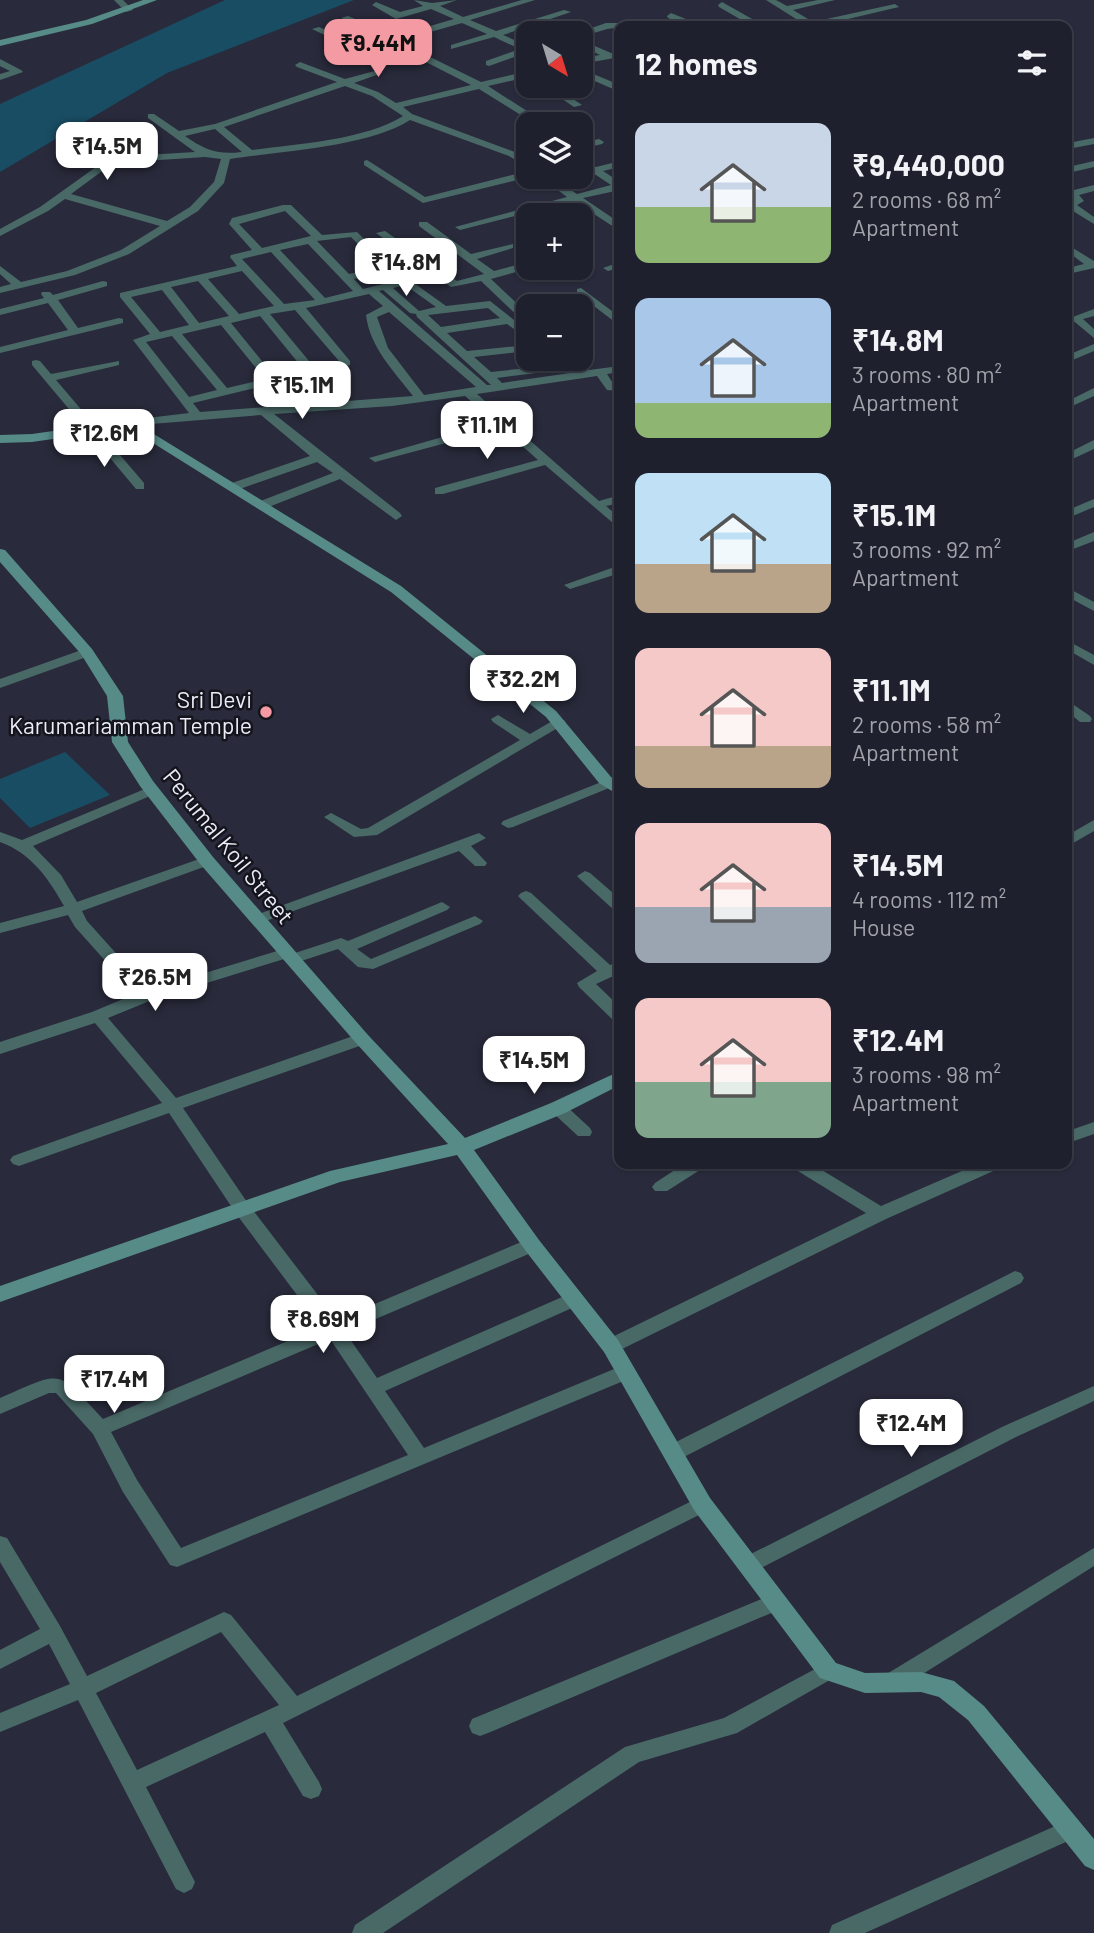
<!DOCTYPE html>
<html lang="en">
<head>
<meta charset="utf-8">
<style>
  :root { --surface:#1f202d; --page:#2c2d39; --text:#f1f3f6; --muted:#a1a3aa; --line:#3c3e49; --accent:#f49aa2 }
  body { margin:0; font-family:Barlow,sans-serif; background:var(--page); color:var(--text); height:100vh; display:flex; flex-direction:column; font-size:26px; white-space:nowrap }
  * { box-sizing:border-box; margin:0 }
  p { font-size:23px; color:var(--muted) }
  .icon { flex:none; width:38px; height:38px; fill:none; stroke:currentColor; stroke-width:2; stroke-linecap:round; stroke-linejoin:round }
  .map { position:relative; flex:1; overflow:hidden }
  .details { position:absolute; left:614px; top:21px; width:458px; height:1148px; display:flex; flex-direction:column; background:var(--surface); border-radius:14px; box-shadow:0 2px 5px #0004,0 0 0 2px var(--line) }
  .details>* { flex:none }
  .needle { width:46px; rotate:142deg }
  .controls { position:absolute; left:516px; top:21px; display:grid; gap:14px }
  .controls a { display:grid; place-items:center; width:77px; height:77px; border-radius:14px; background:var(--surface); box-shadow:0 2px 5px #0004,0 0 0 2px var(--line); font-size:35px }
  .price { position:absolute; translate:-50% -60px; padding:0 16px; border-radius:14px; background:#fff; color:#222; font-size:23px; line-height:46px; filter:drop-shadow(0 2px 4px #0008) }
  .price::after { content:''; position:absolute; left:50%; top:42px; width:21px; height:16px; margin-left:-10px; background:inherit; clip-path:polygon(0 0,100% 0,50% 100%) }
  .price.current { background:var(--accent); color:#111 }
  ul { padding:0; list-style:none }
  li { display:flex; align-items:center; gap:21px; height:175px; padding:0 21px }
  li span { display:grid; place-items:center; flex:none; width:196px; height:140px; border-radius:14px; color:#555 }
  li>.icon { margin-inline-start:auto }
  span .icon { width:84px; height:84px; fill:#fffc; stroke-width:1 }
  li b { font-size:30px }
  h2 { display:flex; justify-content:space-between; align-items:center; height:84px; padding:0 21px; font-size:30px }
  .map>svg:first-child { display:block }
  .water { fill:#194d63 }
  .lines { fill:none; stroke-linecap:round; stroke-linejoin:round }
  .street { fill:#496967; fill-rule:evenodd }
  .secondary { fill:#578b87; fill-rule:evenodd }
  .poi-dot { fill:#f49aa2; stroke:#13141c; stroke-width:2.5 }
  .labels { text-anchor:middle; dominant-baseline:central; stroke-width:5; stroke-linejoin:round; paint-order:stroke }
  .poi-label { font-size:23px; fill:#ebecf8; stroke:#13141c; text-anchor:end }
  .street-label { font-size:23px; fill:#ebecf8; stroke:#13141c }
</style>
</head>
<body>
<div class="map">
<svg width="1094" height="1933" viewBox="0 0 1094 1933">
  <rect width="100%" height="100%" fill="#292b3c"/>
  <path class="water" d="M225 0H354L167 73 0 172V104Z
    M65 752 110 795 30 828 0 798V779Z"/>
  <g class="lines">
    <path class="street" d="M114 0H123L133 10 126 12Z
      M414 0 432 3 457 0 440 6 463 17 522 0H535L470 20 496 31 564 10 571 12 503 35 528 46V52L489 66 486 65V61L520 49 494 37 451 49V45L487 34 462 23 402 40 422 53 481 82 528 71V77L488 86 530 113V117H524L479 89 403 107 412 114 515 152 528 161V168L509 156 410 120C368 147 281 151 230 159L224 183 198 211 129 254 75 275 0 293V287L11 284 0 274V266L21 282 67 271 121 250 160 226 65 199 48 211 0 236V229L40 207 103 162 129 156 195 152 148 118V114H154L179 131 215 124 337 82 297 67 295 65 300 62 345 79 382 69V73L354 83 378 92 396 103 471 85 418 58 388 65 312 29 319 27 392 60 412 54 392 41 341 18 348 16 396 36 454 19 431 9 396 19 372 5 376 2 400 12 423 6ZM345 86 372 96 403 116C365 140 297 144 252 150L224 127ZM215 129 242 152C217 155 205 150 185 136ZM205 157 221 159 214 182 190 207 167 221 71 194 109 166 129 162Z
      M766 0H776L787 6 818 0H835L793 10 813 22 895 4 899 7 818 26H802L804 24Z
      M722 2 761 24 762 26H752L719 7 718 5Z
      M671 13 698 24 699 26H688L668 18 667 16Z
      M606 23H626L630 26 607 29 581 37V33H577Z
      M581 40 611 53 620 51V57L581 64V58L600 55 581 46Z
      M0 59 21 70 23 72 0 80V74L10 71 0 66Z
      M581 69 620 85V92L581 75Z
      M543 86H554L582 105 574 107Z
      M1094 138V144L1068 149V143Z
      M599 139 604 142 602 144 581 149V143Z
      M581 158 596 167 620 161V167L603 171 620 182V190L583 198 620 223V231L574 201 460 230 455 227 567 197 540 177H551L577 194 611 185 581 165Z
      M367 160 425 197 528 171 529 177 423 203 364 165V161Z
      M1094 161V167L1068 173V167Z
      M1094 185V191L1079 195 1084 201 1077 205 1094 217V224L1068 208V202L1073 200 1068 194V186L1074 190Z
      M283 205H291L322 235 357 232 390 265 391 267 386 272 354 279 363 289 407 278 446 306 490 301 528 331V339L507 324 447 333 467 351 528 345V351L474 357 491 372 536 367 542 370 536 373 497 378 502 383 577 372 565 359H576L589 370 620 366V372L607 374 614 385H620V391L607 390 597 376 477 394 599 501 620 495V503L606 506 620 518V529L545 465 443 494H435V488L538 460 502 428 375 462 369 458 495 422 465 396 392 406 274 414 400 513 402 516 396 520 340 479 266 508H258V502L333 473 317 462 237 490H229V484L310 456 261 415 127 426 125 424 131 420 189 413 133 340 150 334 120 297V293L237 266 230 257 231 255 252 250 229 224 232 218ZM285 211 311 236 262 248 239 224ZM351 237 380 267 349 274 317 241ZM308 244 353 291 325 298 280 250ZM271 252 315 300 284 304 242 259ZM242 271 274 306 239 314 208 279ZM198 281 229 316 199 323 171 287ZM405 285 436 307 419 311 393 288ZM162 290 189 325 160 332 131 297ZM383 290 410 313 416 314 417 317 491 385H487L379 291ZM369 294 383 306 366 315C370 348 394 371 413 396L200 412 193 403 350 365V361L306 308ZM488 308 500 318 441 327 428 315ZM295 310 339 361 314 367 270 314ZM389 312 476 387 424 395 388 348 377 317ZM260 316 304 370 275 377 231 323ZM221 325 265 379 227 388 182 334ZM172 336 217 390 189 397 146 342Z
      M419 222H427L471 254 513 244V248L477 259 494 271 528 262 530 268 491 279 528 314V323L524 322 481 281 451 287 376 233 385 231 457 281 484 274 419 226Z
      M1068 245 1094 261V268L1068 274V268L1084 264 1068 252Z
      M620 262V268L608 271 603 268Z
      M103 281 107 282V286L58 300 78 328 119 318 123 319V323L0 353V347L68 330 48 303 0 315V309L44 298 41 294 42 292H50L53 295Z
      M581 288 620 317V326L577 293V289Z
      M1094 309V316L1083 319 1094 329V338L1070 318Z
      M1094 344V351L1068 362V355Z
      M36 360 40 361 51 374 119 361V365L56 380 144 483V489H136L32 365V361Z
      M1094 388V396L1068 408V401Z
      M1094 440V449L1068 461V453Z
      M1094 499V507L1068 518V510Z
      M1094 532V541L1068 551V543Z
      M620 565V573L570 589 564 585Z
      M1068 588 1094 602V611L1068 597Z
      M1068 641 1094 655V665L1068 650Z
      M87 648 94 652 92 655 0 688V679Z
      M1068 701 1090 716 1092 719 1090 722H1080L1068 712Z
      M498 715 530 734 554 720H564L566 723 377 835 354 837 324 817 331 813 361 829 368 828 520 740 493 722 491 719Z
      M609 779 614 780 616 783 614 786 513 827 508 828 501 824 503 821Z
      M152 786 159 790 157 793 33 846 61 875 77 902 202 858H212L214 861 212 864 82 911 87 921 149 990 287 948 295 953 341 938 348 941 442 902 450 907 447 910 357 949 371 959 470 918 475 916 483 921 480 924 373 969 358 967 338 949 292 964 284 959 152 1000 108 1018 176 1098 356 1035H368L370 1039 368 1043 183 1108 249 1205 337 1320 526 1240H538L541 1245 538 1250 345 1332 377 1378 569 1294 575 1292 581 1294 584 1299 581 1304 385 1391 424 1448 619 1367 626 1365 633 1367 635 1372 633 1377 177 1567 170 1565 123 1492 93 1434 56 1393H49L0 1414V1398C64 1370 56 1368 103 1419L321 1327 237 1215 169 1113 19 1166 13 1164 10 1160 13 1156 162 1103 95 1023 0 1054V1042L92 1012 135 994 75 927 68 915 0 933V923L64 906C49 879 31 853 0 842V832L22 840ZM330 1339 408 1455 181 1548 137 1480 111 1432Z
      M1094 820V831L1068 846V835Z
      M479 833 486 838 471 846 487 863 485 866H475L459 851 263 922 258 924 250 919 253 916Z
      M585 871 590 873 620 899V913L615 911 580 879 577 876Z
      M526 891 531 893 610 965 620 961V973L596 984 620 1007V1022L614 1021 579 987 577 983 597 971 521 899 518 896 521 893Z
      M558 1102 564 1104 590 1128 592 1132 590 1136H578L552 1112 550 1108 552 1104Z
      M1094 1122V1134L1068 1143V1131Z
      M684 1164H706L703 1168 667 1191H655L652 1187 655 1183Z
      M791 1164H812L881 1206 978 1164H1003L1000 1168 886 1219 618 1351 611 1353 604 1351 602 1346 604 1341 866 1213 793 1168Z
      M1015 1271 1021 1273 1024 1278 1021 1283 680 1459 673 1461 666 1459 663 1453 666 1447Z
      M1094 1386V1401L1016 1437 755 1571 748 1573 741 1571 738 1565 741 1559 1002 1427Z
      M702 1496 709 1498 712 1504 709 1510 283 1723 319 1782 322 1789 319 1796 311 1799 303 1796 265 1732 146 1787 195 1882 192 1889 184 1893 176 1889 78 1700 0 1732V1713L70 1684 49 1644 0 1669V1650L40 1629 0 1562V1536L7 1538 60 1626 87 1676 224 1612 231 1615 297 1696ZM221 1632 279 1705 137 1770 96 1693Z
      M1094 1548V1566L899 1689 892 1691 885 1689 881 1682 885 1675Z
      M776 1593 783 1596 786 1602 783 1608 488 1733 480 1736 472 1733 469 1726 472 1719Z
      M828 1662 835 1665 838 1671 835 1677 737 1733 639 1762 383 1933H352L355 1925 625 1747 724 1718Z
      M1071 1819 1079 1822 1082 1829 1079 1836 865 1933H829L832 1925Z"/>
    <path class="secondary" d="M143 0H157L92 24 0 46V40L86 20Z
      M131 420 401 586 556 711 611 777 620 783V796L599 783 546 717 391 592 129 428 32 442 0 443V435L32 434Z
      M0 549 5 550 92 649 123 696 128 742 153 781 213 857 368 1035 465 1138 551 1103 620 1071V1085L565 1113 474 1150 539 1240 618 1340 710 1498 836 1663 865 1673 921 1672 954 1681 984 1706 1094 1839V1870L1085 1866 968 1720 939 1697 921 1692 865 1693 820 1678 694 1510 604 1352 525 1250 457 1155 340 1182 0 1302V1286L330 1171 448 1144 356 1043 201 865 140 786 112 742 107 696 81 654 0 562Z"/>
  </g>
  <circle class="poi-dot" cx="266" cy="712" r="7"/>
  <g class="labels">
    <g class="poi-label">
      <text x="252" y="699">Sri Devi<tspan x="252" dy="26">Karumariamman Temple</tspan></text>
    </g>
    <g class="street-label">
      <text transform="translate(229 846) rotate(51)">Perumal Koil Street</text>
    </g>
  </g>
</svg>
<div class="controls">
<a><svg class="needle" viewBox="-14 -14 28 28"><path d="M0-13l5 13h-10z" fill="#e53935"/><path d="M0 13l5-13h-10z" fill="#a1a3aa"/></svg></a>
<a><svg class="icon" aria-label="layers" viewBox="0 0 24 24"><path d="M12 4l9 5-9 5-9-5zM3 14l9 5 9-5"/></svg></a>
<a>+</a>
<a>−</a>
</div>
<b class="price current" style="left:378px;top:79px">₹9.44M</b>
<b class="price" style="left:107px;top:182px">₹14.5M</b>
<b class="price" style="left:406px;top:298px">₹14.8M</b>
<b class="price" style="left:302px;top:421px">₹15.1M</b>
<b class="price" style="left:487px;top:461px">₹11.1M</b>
<b class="price" style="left:104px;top:469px">₹12.6M</b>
<b class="price" style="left:523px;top:715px">₹32.2M</b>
<b class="price" style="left:155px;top:1013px">₹26.5M</b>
<b class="price" style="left:534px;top:1096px">₹14.5M</b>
<b class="price" style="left:323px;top:1355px">₹8.69M</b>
<b class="price" style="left:114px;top:1415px">₹17.4M</b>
<b class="price" style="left:911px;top:1459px">₹12.4M</b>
<section class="details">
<h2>12 homes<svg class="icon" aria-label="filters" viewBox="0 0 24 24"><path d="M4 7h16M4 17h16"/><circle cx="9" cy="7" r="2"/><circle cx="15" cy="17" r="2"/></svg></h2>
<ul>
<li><span style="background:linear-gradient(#c9d6e8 60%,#8fb573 0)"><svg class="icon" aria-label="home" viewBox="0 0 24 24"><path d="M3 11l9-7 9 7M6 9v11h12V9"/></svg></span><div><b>₹9,440,000</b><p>2 rooms · 68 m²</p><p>Apartment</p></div></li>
<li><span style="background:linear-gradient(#a9c7e8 75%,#8fb573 0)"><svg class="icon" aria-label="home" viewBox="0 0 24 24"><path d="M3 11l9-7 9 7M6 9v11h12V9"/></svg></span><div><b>₹14.8M</b><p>3 rooms · 80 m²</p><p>Apartment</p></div></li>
<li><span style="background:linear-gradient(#bfe0f5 65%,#b9a48a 0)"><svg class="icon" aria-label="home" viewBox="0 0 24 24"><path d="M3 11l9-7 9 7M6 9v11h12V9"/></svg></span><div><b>₹15.1M</b><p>3 rooms · 92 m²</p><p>Apartment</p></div></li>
<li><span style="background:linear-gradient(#f6c9c9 70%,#b9a48a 0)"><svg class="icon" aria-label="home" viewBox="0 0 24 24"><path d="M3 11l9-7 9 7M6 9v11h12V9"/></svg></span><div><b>₹11.1M</b><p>2 rooms · 58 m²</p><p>Apartment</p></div></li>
<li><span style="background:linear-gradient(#f6c9c9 60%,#9aa5b1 0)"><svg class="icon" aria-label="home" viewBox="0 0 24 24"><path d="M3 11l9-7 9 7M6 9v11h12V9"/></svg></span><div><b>₹14.5M</b><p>4 rooms · 112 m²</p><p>House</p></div></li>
<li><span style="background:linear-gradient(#f6c9c9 60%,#7fa58c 0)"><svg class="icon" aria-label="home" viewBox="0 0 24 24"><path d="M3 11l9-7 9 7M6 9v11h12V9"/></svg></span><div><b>₹12.4M</b><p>3 rooms · 98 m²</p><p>Apartment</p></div></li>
</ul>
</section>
</div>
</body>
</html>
